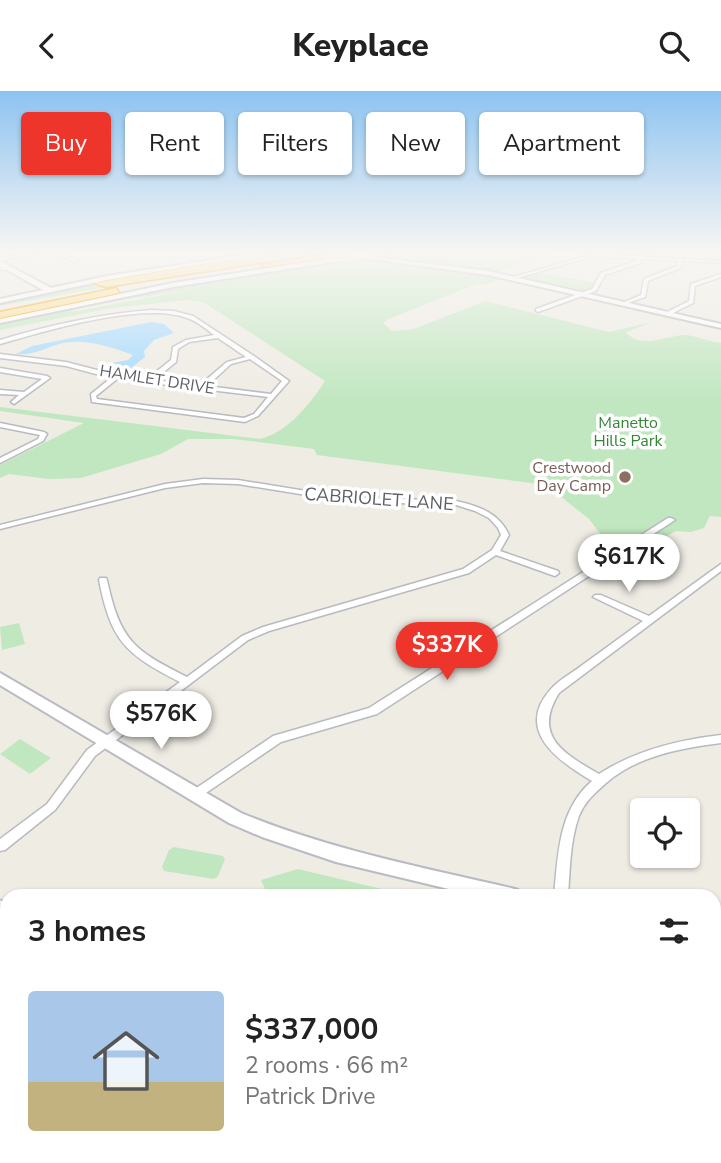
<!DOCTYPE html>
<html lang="en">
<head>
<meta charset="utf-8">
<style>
  :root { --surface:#fff; --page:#f6f6f6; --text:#222; --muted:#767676; --accent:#ee352c }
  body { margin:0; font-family:"Nunito Sans",sans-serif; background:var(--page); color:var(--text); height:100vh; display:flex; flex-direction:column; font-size:26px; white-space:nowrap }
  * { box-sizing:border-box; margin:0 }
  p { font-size:23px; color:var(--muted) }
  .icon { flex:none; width:38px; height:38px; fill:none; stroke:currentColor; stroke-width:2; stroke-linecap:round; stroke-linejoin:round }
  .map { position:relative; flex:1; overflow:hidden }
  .details { position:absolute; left:0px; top:798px; width:721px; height:275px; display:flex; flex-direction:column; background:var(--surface); border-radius:21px 21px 0 0; box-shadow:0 2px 5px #0004 }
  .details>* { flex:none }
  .hud { position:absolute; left:21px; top:21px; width:679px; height:63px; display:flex; gap:14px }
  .tools { position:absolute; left:630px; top:707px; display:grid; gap:14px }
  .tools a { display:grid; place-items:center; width:70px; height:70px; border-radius:7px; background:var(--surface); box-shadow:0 2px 5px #0004; font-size:35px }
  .price { position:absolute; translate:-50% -60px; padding:0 16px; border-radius:24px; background:#fff; color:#222; font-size:23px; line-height:46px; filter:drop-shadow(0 2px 4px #0008) }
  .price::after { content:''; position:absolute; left:50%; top:42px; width:21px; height:16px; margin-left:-10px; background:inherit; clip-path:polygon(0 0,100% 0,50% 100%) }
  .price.current { background:var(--accent); color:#fff }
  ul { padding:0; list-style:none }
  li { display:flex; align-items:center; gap:21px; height:175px; padding:0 28px }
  li span { display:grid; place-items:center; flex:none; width:196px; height:140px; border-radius:7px; color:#555 }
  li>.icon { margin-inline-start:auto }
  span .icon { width:84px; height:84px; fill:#fffc; stroke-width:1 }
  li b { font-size:30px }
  h2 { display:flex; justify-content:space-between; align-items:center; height:84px; padding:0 28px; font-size:30px }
  .tag { padding:0 24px; border-radius:7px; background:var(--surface); box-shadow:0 2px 5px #0004; font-size:24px; line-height:63px }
  .tag.current { background:var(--accent); color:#fff }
  header { display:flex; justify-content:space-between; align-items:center; height:91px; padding:0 28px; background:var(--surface); font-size:32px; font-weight:800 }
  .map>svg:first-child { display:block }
  .green { fill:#c1e7c0 }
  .water { fill:#a4daff }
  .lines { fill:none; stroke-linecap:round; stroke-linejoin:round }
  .stream { stroke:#a4daff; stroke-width:2 }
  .street-casing { stroke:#b7babf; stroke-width:3 }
  .secondary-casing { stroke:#b8bbc1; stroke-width:4 }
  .highway-casing { stroke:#f3a000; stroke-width:3 }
  .street { fill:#fff; fill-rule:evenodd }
  .secondary { fill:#fff; fill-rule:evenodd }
  .highway { fill:#ffde8b; fill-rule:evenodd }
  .secondary-bridge-casing { stroke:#b8bbc1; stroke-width:9; stroke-linecap:butt }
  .highway-bridge-casing { stroke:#f3a000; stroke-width:10; stroke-linecap:butt }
  .secondary-bridge { stroke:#fff; stroke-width:7 }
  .highway-bridge { stroke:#ffde8b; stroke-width:9 }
  .education-dot { fill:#8d6e63; stroke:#fff; stroke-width:2.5 }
  .labels { text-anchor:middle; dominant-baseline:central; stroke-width:7; stroke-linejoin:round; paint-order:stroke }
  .far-street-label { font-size:16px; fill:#5c6065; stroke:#fff }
  .far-park-label { font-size:16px; fill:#328634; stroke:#fff }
  .far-education-label { font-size:16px; fill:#785e54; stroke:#fff; text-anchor:end }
  .street-label { font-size:18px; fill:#5c6065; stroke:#fff }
</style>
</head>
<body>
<header><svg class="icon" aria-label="back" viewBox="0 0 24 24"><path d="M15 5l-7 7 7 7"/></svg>Keyplace<svg class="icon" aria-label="search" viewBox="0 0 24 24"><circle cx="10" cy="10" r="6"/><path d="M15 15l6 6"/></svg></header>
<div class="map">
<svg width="721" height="1072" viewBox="0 0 721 1072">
  <rect width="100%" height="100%" fill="#efece4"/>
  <path class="green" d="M323 160 101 190 93 193 105 196 0 215V211L109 188 265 164H281L277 161 284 160Z
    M404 160H721V170L558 160 494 182 365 166Z
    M355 167 503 187 485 194 477 193 389 228 383 232 392 240 414 238 485 210 609 241 653 231 626 241C640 259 666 245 683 244 695 244 709 251 721 252V426L710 425 704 437 691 441 676 440 621 470 589 428 546 394 317 364 314 358 233 348H188L161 363 81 387 49 388 9 383 0 387V374L84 332 0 320V316L260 348C287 342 311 312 325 290L203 211 188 209 112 217 0 239V232L58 218 77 220 189 199 68 217 175 195Z
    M540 181 595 192 593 197 581 201 520 187Z
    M19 532 25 553 2 559 0 536Z
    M416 536 437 559 420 565 398 541Z
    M20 648 51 667 30 683 0 663Z
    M174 756 223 765 225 768 218 785 214 788 164 780 162 776 169 759Z
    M298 778 411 805H268L261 789Z
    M714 980 721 983V1072H673L677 1066H714Z"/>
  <path class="water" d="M151 231 164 233 174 242 154 249 144 260 145 266 131 277 112 272 128 269 133 264C113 256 81 246 59 253 47 256 33 265 16 263L32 255Z"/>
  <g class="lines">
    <path class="stream" d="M384 167 490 178"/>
    <defs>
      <path id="street" d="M46 160H56L78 170 74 171 53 161 0 169V167Z
        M594 163 721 170V172L682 170 681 177 648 190 645 206 622 214V212L641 204 644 188 677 175 678 170 641 168 640 172 605 184 596 200 538 221 536 220V218L592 198 601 182 636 170 637 168 594 165 514 188 510 187Z
        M9 176V178L0 179V177Z
        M721 183V186L695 195 693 212 669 224H665V222L689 210 691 193Z
        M151 219 174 220 193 225 254 265 289 290 258 325 245 331 92 311 91 303 111 287 66 275 0 267V263L66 271 116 284 147 288 171 269 173 256 186 249 214 244C206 238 197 230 187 227 143 210 45 240 0 253V249C50 234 100 223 151 219ZM218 247 246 266 227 271 200 294 154 289 176 271 178 258 189 251ZM250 268 282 290 271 303 207 295 231 273ZM117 288 268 306 254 323 244 327 97 308 96 305Z
        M0 277 47 285 50 287 14 313 11 311 19 304 0 303V299L24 301 42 288 0 281Z
        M0 332 44 341 47 343 43 350 0 372V367L38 348 40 344 0 336Z
        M203 388 238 389 343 406 456 410C479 415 499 422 509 444L500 460 558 480 559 482 555 485 552 484 496 464 469 482 269 540 248 549 95 665 55 719 5 759 0 760V748L47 713 87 659 180 591C125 563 111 550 99 489L100 487H106L107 489C120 549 133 559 187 586L242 545 263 536 463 478 492 459 501 444 498 437 489 427 475 420 456 414 343 410 238 393 203 392 165 397 0 438V434L165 393Z
        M668 427H671L675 429 377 623 281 651 200 706 196 707 192 706 190 703 192 700 273 645 369 617Z
        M721 473V480L559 602C532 645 564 663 599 683 636 659 678 649 721 644V652C681 657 637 665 606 692 595 702 585 710 579 725 570 750 570 778 568 805H554C558 765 558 719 592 690 558 670 514 639 551 598 559 589 572 582 581 575 602 560 622 545 643 530L593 506 595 504H601L649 525Z
        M0 809 7 813V826L0 822Z
        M63 1066H80L78 1072H60Z
        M481 1066H497L498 1072H480Z"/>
      <path id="secondary" d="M268 160H281L107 189 0 212V208L43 199 0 175V170L51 197 107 185Z
        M325 160 488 180 721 233V237L488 184 347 165 349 167 346 169 173 196 0 232V228L173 192 346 165Z
        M387 160H400L372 166 369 164Z
        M0 582 241 722C328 758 420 776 511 797L518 799 521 805H478L336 771 262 746 229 732 0 594Z
        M714 846 721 847V865L714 864Z"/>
      <path id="highway" d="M345 160H363L348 163Z
        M257 161 280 164 272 170 106 196 94 192 255 165 253 163Z
        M329 162 332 166 265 176 261 174Z
        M116 197 119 202 0 227V221Z"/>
    </defs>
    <use href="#street" class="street-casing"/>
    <use href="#secondary" class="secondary-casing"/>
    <use href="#highway" class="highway-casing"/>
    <use href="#street" class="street"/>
    <use href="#secondary" class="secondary"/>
    <use href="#highway" class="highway"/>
    <defs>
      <path id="secondary-bridge" d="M346 167 367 164"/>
      <path id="highway-bridge" d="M329 164 348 161"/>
    </defs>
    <use href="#secondary-bridge" class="secondary-bridge-casing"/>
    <use href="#highway-bridge" class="highway-bridge-casing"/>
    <use href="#secondary-bridge" class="secondary-bridge"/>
    <use href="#highway-bridge" class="highway-bridge"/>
  </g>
  <linearGradient id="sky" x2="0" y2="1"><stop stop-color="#8dc3f1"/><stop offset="0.52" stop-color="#f8f6f3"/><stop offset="1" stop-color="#f8f6f3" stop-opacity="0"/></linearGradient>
  <rect width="721" height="310" fill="url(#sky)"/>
  <circle class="education-dot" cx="625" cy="386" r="7"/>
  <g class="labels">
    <g class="far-street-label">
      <text transform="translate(157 289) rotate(9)">HAMLET DRIVE</text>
    </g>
    <g class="far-park-label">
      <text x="628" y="332">Manetto<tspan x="628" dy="18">Hills Park</tspan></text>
    </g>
    <g class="far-education-label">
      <text x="611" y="377">Crestwood<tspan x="611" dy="18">Day Camp</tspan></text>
    </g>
    <g class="street-label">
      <text transform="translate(379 408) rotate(4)">CABRIOLET LANE</text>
    </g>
  </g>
</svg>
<div class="tools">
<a><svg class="icon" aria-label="locate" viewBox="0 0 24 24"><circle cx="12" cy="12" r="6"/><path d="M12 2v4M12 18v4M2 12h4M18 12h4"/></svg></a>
</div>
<b class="price" style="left:629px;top:503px">$617K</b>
<b class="price current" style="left:447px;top:591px">$337K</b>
<b class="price" style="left:161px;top:660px">$576K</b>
<div class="hud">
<a class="tag current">Buy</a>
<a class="tag">Rent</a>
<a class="tag">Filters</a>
<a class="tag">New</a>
<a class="tag">Apartment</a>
</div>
<section class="details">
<h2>3 homes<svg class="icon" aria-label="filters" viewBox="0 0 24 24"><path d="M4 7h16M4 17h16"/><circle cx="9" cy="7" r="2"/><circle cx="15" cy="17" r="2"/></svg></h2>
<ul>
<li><span style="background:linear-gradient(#a9c7e8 65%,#c2b280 0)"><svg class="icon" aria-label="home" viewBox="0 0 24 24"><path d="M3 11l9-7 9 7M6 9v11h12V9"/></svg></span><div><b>$337,000</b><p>2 rooms · 66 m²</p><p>Patrick Drive</p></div></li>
</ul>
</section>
</div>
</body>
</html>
